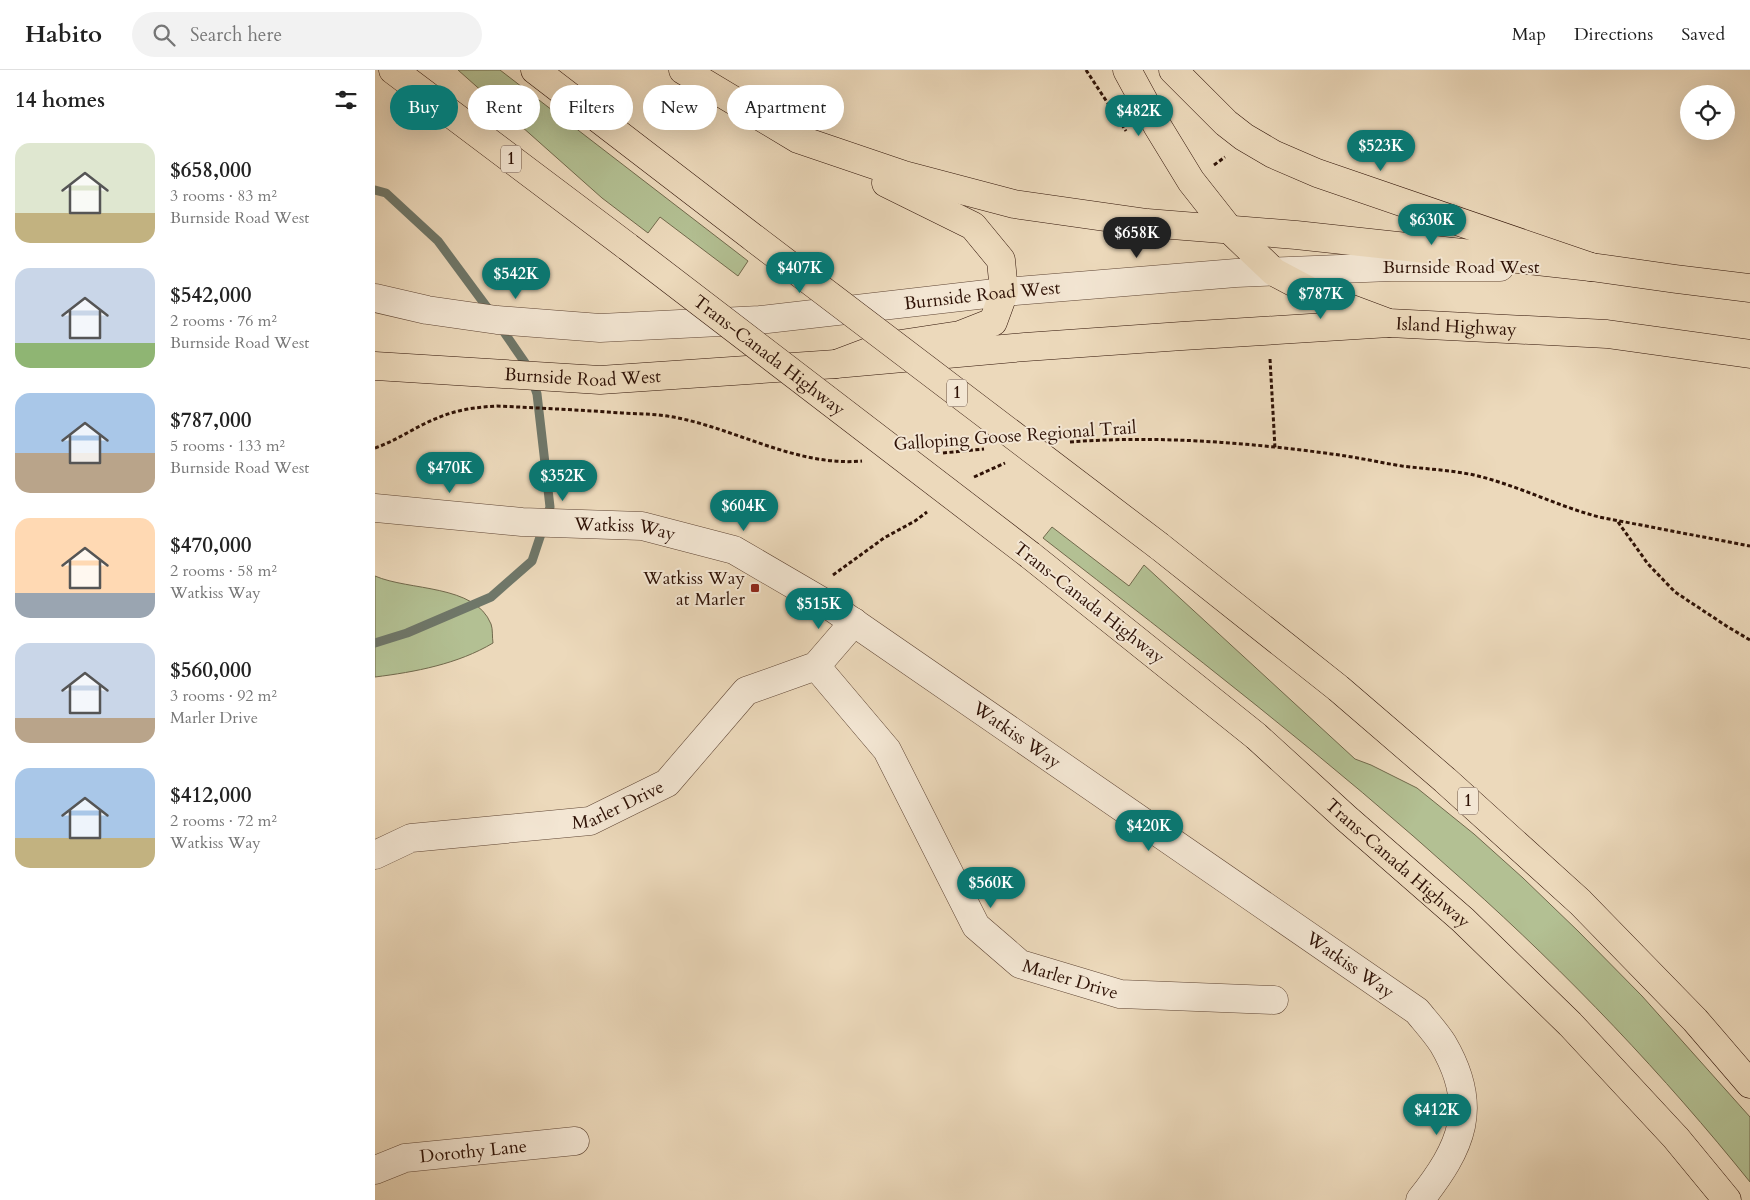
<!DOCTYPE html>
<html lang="en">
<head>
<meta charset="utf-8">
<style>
  :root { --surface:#fff; --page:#f2f2f2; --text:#222; --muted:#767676; --line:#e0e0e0; --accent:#0f766e }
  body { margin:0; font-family:Cardo,serif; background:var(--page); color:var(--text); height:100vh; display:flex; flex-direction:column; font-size:19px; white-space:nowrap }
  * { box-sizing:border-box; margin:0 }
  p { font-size:16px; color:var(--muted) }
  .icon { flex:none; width:28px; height:28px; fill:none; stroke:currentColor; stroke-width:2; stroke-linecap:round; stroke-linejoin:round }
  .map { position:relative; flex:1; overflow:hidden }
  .sheet { display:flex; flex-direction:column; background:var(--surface); width:375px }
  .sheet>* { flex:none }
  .top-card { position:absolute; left:15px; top:15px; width:475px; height:45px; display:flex; gap:10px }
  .buttons { position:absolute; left:1305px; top:15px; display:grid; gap:10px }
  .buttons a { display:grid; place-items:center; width:55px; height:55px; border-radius:50%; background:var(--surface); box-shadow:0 5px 20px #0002; font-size:25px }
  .price { position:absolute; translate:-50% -42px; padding:0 11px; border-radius:18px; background:var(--accent); color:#fff; font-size:16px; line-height:32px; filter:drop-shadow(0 1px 2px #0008) }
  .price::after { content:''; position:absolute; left:50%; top:30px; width:15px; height:11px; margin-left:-8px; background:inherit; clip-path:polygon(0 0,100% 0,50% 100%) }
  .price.selected { background:#222; color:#fff }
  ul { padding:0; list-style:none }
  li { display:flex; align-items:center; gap:15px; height:125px; padding:0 15px }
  li span { display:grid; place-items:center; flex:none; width:140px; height:100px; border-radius:15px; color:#555 }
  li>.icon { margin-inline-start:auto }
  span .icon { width:60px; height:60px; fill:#fffc; stroke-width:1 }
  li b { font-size:21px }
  h2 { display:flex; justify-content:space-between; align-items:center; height:60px; padding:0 15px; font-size:21px }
  .tag { padding:0 18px; border-radius:22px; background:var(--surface); box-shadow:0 5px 20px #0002; font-size:18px; line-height:45px }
  .tag.selected { background:var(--accent); color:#fff }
  header { display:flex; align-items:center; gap:30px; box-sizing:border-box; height:70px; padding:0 25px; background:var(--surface); border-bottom:1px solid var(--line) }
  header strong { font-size:24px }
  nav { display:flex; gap:28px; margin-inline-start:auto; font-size:18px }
  .search { width:350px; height:45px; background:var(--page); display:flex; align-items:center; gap:12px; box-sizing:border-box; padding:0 18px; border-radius:28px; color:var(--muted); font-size:19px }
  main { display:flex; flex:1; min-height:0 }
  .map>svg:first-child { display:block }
  .green { fill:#b3c093; stroke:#71694c }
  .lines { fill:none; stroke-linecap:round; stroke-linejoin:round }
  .stream { stroke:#6f7769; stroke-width:9 }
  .minor-casing { stroke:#5e4433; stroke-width:29 }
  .major-casing { stroke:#2f1206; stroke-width:29 }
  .highway-casing { stroke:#2f1206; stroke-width:29 }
  .path { stroke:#2f1206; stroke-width:3; stroke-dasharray:4 2.5; stroke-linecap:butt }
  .minor { stroke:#f3e6d3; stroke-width:28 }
  .major { stroke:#ecd9bb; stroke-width:28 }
  .highway { stroke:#ecd9bb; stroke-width:28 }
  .highway-bridge-casing { stroke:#2f1206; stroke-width:29; stroke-linecap:butt }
  .highway-bridge { stroke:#ecd9bb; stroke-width:28 }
  .poi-dot { fill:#8f2418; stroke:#f3e6d3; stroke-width:2 }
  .labels { text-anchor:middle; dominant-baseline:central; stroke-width:4; stroke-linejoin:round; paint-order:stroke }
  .shield { fill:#f3e6d3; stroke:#6a5244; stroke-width:1 }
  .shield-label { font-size:16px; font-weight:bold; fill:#2f1206 }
  .street-label { font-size:18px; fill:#2f1206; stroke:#f3e6d3 }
  .poi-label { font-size:18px; fill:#2f1206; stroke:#f3e6d3; text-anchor:end }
</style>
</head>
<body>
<header>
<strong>Habito</strong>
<div class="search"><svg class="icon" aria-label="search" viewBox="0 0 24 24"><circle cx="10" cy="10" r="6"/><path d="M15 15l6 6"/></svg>Search here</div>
<nav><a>Map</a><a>Directions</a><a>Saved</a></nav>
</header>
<main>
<section class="sheet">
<h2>14 homes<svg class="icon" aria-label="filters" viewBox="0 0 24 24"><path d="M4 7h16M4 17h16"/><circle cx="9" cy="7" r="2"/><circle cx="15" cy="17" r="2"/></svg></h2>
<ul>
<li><span style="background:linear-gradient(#dfe7d0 70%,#c2b280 0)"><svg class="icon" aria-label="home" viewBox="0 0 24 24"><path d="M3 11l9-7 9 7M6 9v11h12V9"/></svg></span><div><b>$658,000</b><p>3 rooms · 83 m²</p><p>Burnside Road West</p></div></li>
<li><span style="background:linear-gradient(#c9d6e8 75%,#8fb573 0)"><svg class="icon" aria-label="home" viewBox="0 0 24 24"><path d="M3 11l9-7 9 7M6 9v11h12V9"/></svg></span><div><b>$542,000</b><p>2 rooms · 76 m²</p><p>Burnside Road West</p></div></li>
<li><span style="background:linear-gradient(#a9c7e8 60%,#b9a48a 0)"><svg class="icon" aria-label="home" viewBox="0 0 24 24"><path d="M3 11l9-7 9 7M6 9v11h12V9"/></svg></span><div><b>$787,000</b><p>5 rooms · 133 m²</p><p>Burnside Road West</p></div></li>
<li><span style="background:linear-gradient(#ffd9b3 75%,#9aa5b1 0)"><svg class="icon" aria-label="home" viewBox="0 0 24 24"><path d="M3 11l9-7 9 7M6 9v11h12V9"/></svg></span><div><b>$470,000</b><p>2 rooms · 58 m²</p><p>Watkiss Way</p></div></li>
<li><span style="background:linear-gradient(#c9d6e8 75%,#b9a48a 0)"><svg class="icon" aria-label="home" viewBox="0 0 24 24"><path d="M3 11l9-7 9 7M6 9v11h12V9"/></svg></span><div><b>$560,000</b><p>3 rooms · 92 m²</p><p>Marler Drive</p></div></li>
<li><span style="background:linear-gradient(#a9c7e8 70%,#c2b280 0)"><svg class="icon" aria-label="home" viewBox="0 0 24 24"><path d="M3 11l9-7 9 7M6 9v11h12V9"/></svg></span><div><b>$412,000</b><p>2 rooms · 72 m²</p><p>Watkiss Way</p></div></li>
</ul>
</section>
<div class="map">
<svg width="1375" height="1130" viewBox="0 0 1375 1130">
  <rect width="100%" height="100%" fill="#ecd9bb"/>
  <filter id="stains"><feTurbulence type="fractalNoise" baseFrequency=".004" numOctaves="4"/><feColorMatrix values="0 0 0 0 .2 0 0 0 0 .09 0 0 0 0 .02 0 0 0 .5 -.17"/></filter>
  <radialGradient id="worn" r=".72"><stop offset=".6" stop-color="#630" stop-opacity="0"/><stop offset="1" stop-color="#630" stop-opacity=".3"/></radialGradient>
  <path class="green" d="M83 0H125L373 191 363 206 285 147 273 163 227 128Z
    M677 457 754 516 769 495 980 689 996 695 1042 718 1099 764 1148 808 1203 861 1267 926 1375 1047V1112C1289 1005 1193 904 1090 812 955 690 811 579 668 468Z
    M0 506C34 521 100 514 116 554 118 559 117 567 118 573 83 594 40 602 0 607Z"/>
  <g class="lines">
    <path class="stream" d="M0 120 11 123 63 171 117 244
      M0 573 32 563 116 527 157 491 175 437 162 324 153 297 124 255"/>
    <defs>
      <g id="minor">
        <path id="s1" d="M0 228 52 240 122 250 225 258 385 250 629 222 861 203 1016 197H1125"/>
        <path id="s2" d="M0 438 147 452 267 456 359 480 455 536 1042 941C1051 952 1061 963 1068 974 1105 1037 1087 1077 1045 1130"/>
        <path id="s3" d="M441 596 512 680 601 856 645 894 745 924 899 930"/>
        <path id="s4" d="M0 785 36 768 215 751 292 713 371 621 441 596 479 552"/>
        <path id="s5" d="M0 1100 30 1088 200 1071"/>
      </g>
      <g id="major">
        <path id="s6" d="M752 0 783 57 816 111 853 158 899 202 950 229 1014 253 1232 264 1375 284"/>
        <path d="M798 0 851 53 869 67 898 84 942 103 1216 197 1301 209 1375 218"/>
        <path id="s7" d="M0 296 225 310 461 294 650 277 807 266 1014 253"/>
      </g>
      <g id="highway">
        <path d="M18 0 253 177"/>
        <path d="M160 0 380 169"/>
        <path d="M308 0 423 69 529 105 639 134 772 153 921 165 1216 197"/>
        <path d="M461 294 506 277 585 265 618 252 629 222 626 190 598 156 511 113"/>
        <path d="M784 476 963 618 1070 710 1205 832 1320 950 1375 1014"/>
        <path id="s8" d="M655 485 881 666 971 748 1088 850 1195 954 1301 1068 1352 1130"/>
      </g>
    </defs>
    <use href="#minor" class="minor-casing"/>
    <use href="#major" class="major-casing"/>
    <use href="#highway" class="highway-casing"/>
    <path class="path" d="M711 0 751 61
      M839 95 850 87
      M895 289 900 378
      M695 372C784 365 882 373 971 386 990 389 1008 393 1027 396 1051 399 1075 400 1099 405 1142 415 1182 436 1224 447L1375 476
      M0 378C21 371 40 357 60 349 80 340 101 337 122 336 164 338 205 340 247 343 266 344 285 344 303 348 363 360 424 397 487 391
      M568 383 609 379
      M599 407 630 393
      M1243 452 1273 494 1300 522 1353 557 1375 570
      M458 505 509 468 540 451 552 442"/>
    <use href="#minor" class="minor"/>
    <use href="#major" class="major"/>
    <use href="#highway" class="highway"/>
    <defs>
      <g id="highway-bridge">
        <path d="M380 169 784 476"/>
        <path id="s9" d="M253 177 655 485"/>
      </g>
    </defs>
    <use href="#highway-bridge" class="highway-bridge-casing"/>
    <use href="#highway-bridge" class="highway-bridge"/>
  </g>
  <rect class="poi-dot" x="375" y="513" width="10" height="10" rx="2.5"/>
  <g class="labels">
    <g class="shield">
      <rect x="126" y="75.5" width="20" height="27" rx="4"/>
      <rect x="572" y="309.5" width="20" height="27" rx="4"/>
      <rect x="1083" y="717.5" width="20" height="27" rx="4"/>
    </g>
    <g class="shield-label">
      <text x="136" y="89">1</text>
      <text x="582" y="323">1</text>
      <text x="1093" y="731">1</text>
    </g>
    <g class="street-label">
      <text x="1086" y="197">Burnside Road West</text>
      <text stroke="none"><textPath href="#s1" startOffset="611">Burnside Road West</textPath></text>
      <text stroke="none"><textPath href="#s6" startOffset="445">Island Highway</textPath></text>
      <text stroke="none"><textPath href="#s9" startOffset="178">Trans-Canada Highway</textPath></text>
      <text stroke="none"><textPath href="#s7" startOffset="208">Burnside Road West</textPath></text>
      <text transform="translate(640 366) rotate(-4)">Galloping Goose Regional Trail</text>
      <text stroke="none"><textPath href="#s2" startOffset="251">Watkiss Way</textPath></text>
      <text transform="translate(714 533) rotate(38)">Trans-Canada Highway</text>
      <text stroke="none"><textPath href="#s2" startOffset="701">Watkiss Way</textPath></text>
      <text stroke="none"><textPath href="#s4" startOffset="251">Marler Drive</textPath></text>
      <text stroke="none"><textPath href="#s8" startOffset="480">Trans-Canada Highway</textPath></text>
      <text stroke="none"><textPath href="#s2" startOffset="1106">Watkiss Way</textPath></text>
      <text stroke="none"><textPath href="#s3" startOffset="418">Marler Drive</textPath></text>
      <text stroke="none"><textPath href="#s5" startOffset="101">Dorothy Lane</textPath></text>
    </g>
    <g class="poi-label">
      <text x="370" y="508">Watkiss Way<tspan x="370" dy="21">at Marler</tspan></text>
    </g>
  </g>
  <rect width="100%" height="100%" filter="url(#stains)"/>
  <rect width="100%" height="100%" fill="url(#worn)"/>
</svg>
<div class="buttons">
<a><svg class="icon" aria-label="locate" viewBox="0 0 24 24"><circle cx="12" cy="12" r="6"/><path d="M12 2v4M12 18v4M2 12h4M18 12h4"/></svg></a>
</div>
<b class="price" style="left:764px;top:67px">$482K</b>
<b class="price" style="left:1006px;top:102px">$523K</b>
<b class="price" style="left:1057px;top:176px">$630K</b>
<b class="price selected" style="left:762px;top:189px">$658K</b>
<b class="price" style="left:425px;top:224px">$407K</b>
<b class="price" style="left:141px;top:230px">$542K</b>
<b class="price" style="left:946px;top:250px">$787K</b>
<b class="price" style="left:75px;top:424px">$470K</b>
<b class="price" style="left:188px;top:432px">$352K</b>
<b class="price" style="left:369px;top:462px">$604K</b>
<b class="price" style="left:444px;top:560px">$515K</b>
<b class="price" style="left:774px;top:782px">$420K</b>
<b class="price" style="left:616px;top:839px">$560K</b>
<b class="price" style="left:1062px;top:1066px">$412K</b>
<div class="top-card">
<a class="tag selected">Buy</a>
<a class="tag">Rent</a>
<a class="tag">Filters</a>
<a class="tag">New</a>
<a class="tag">Apartment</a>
</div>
</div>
</main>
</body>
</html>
